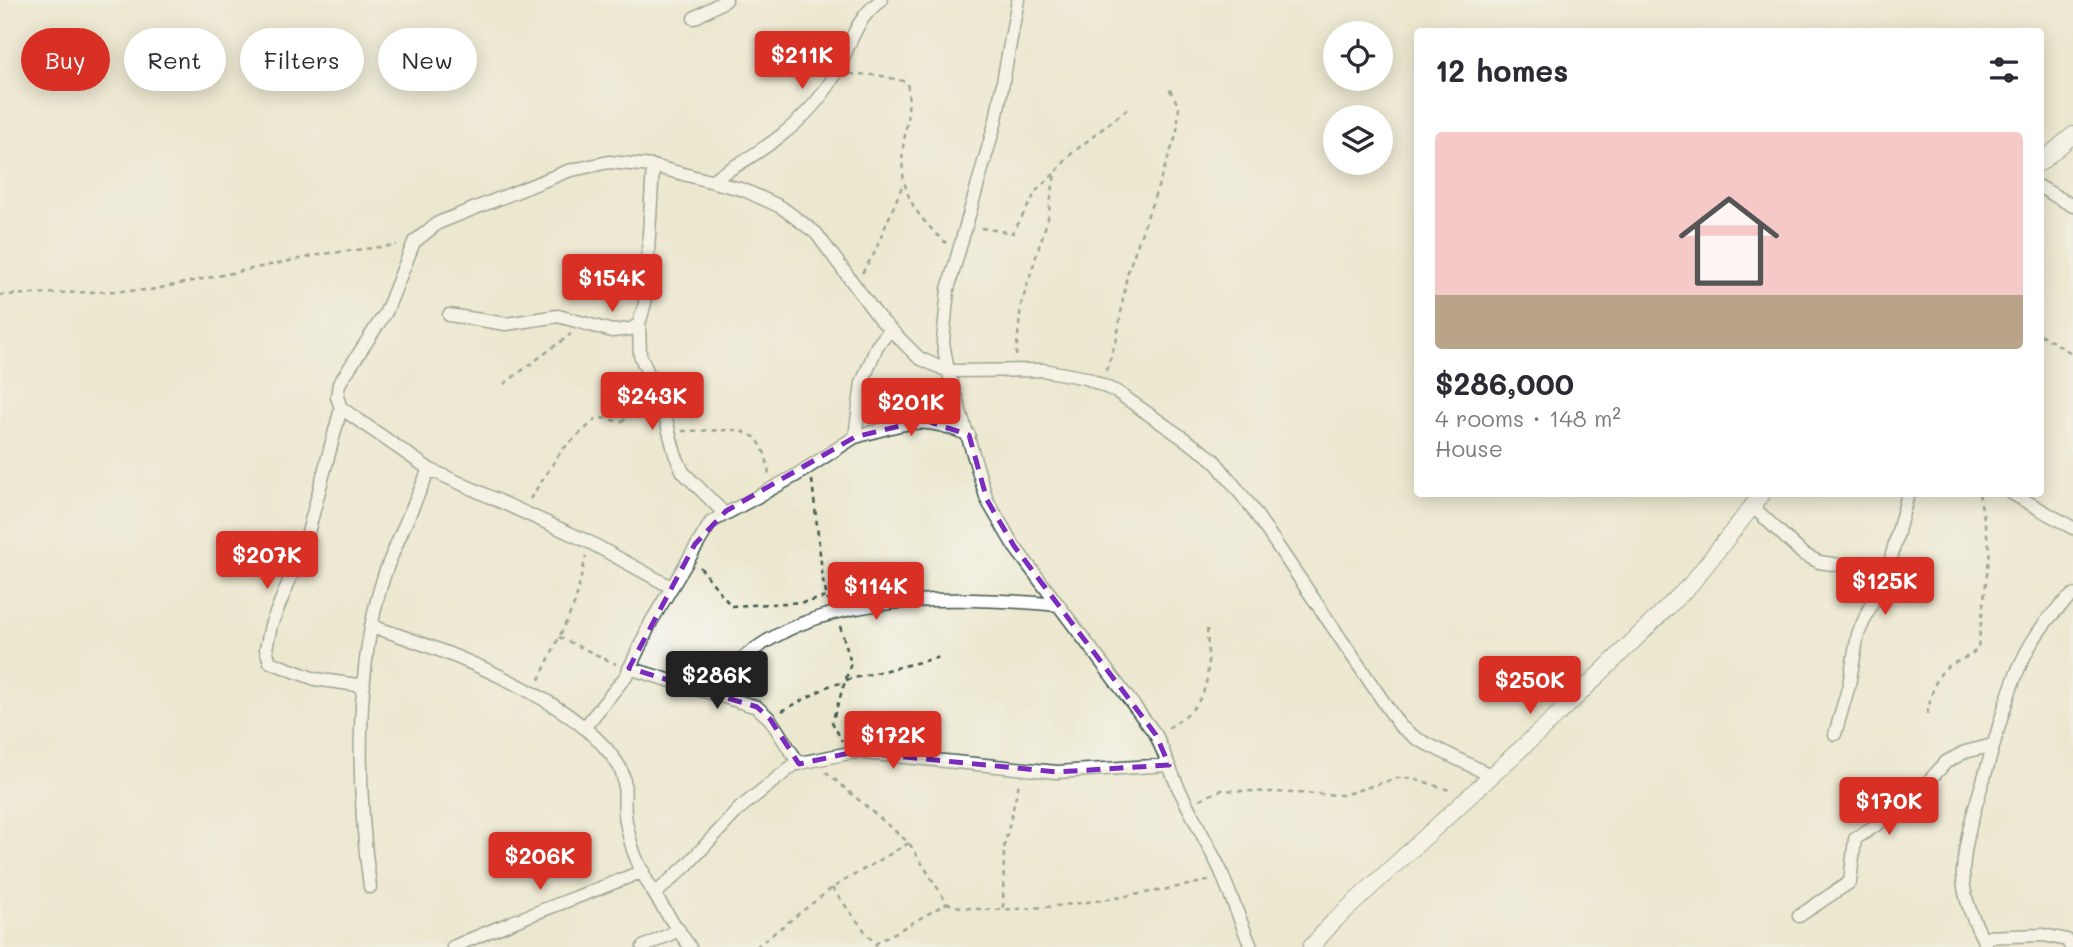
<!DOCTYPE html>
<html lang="en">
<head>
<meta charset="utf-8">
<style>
  :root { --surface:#fff; --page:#f2f2f3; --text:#2b2b33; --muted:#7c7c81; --accent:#d93025 }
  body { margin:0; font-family:Mali,sans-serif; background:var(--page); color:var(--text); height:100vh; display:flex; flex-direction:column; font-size:26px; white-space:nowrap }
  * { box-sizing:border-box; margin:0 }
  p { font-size:23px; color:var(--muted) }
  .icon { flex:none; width:38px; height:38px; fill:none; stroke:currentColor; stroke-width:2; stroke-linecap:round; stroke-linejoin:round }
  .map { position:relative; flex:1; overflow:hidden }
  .sheet { position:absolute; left:1414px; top:28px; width:630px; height:469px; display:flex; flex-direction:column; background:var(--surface); border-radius:7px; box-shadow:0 4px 18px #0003 }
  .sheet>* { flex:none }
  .banner { position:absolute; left:21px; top:28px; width:665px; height:63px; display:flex; gap:14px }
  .fabs { position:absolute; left:1323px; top:21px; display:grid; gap:14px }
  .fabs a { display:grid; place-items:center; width:70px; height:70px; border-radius:50%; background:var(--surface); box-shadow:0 4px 18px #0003; font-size:35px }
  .price { position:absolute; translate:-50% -60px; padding:0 16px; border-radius:7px; background:var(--accent); color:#fff; font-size:23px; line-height:46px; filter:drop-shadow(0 2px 4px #0008) }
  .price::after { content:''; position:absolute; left:50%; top:42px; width:21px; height:16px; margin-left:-10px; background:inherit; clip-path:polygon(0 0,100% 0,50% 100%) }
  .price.active { background:#222; color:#fff }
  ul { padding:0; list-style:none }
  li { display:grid; align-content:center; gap:14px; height:371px; padding:0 21px }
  li span { display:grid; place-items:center; height:217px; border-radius:7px; color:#555 }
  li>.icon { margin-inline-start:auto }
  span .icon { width:126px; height:126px; fill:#fffc; stroke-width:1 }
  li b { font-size:30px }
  h2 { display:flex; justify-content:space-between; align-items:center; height:84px; padding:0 21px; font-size:30px }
  .tag { padding:0 24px; border-radius:32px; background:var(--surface); box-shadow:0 4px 18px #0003; font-size:24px; line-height:63px }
  .tag.active { background:var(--accent); color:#fff }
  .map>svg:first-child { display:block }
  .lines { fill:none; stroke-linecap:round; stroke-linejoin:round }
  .minor-casing { stroke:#3e574b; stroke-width:15 }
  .tertiary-casing { stroke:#3e574b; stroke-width:18 }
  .path { stroke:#3e574b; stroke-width:2.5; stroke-dasharray:5 5; stroke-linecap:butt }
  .minor { stroke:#fff; stroke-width:12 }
  .tertiary { stroke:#fff; stroke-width:16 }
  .marked { fill:none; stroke:#7b2cbf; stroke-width:5; stroke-dasharray:14 9; stroke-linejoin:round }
</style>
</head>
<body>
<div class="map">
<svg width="2073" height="947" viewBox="0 0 2073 947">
  <rect width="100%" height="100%" fill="#f6f6f2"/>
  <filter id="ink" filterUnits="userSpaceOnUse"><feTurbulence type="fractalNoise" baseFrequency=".0143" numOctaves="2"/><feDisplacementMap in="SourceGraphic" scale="14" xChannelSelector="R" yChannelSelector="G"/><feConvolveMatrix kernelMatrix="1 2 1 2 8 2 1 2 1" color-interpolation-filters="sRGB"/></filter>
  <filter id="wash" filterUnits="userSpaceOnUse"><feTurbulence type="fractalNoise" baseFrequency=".00686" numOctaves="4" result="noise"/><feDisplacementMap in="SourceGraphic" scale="28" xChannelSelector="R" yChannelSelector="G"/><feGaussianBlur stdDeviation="1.57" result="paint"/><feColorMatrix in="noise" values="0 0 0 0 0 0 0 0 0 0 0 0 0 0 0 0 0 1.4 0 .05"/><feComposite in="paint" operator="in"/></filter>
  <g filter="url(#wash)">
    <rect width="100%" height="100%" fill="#ece8cf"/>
  </g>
  <g filter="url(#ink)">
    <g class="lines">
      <defs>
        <path id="minor" d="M1018 0 996 120 948 289 943 342 948 371 987 500 1014 546 1156 735 1178 787 1220 869 1251 947
          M694 18 726 0
          M710 181C759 153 808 124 836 73 851 45 854 20 881 0
          M2040 187 2073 206
          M449 315 506 324 558 316 612 331 631 329 639 324 645 303 653 166
          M639 324 640 355 662 405 675 454 683 472 724 513
          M341 408 306 540 271 625 266 649 270 662 315 679 364 686
          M855 437C904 424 919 413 969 435
          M2013 494 2073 528
          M1751 505 1803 554 1819 562 1886 572
          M671 587 591 543 429 469 341 408 337 397 339 384 386 312 414 242 438 223 568 171 609 162 653 166 744 190 781 207 816 233 879 318 919 358 948 371 1043 370 1086 378 1117 392 1213 459 1249 504 1400 726 1417 739 1492 776
          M371 626C445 650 578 699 619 766 628 781 623 798 625 814 626 826 630 839 633 850 645 885 670 918 690 947
          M629 668 757 707 770 719 799 764
          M707 691C728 671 748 651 774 637 851 592 972 597 1059 605
          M584 728 626 676 651 622 711 522 795 476 855 437 862 383 877 346 890 330
          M1835 734 1849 685 1858 634 1890 562 1908 494
          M370 887C357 792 354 664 385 573 398 538 415 503 429 469
          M656 893 687 865 740 808 795 764 854 752 1057 772 1169 765
          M1799 916 1850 882 1855 839 1908 804 1946 762 1965 752 1993 745
          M1982 937 2044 935 2067 940 2071 947
          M453 947C515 919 580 897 643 871
          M643 947 679 930
          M1987 947C1975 924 1962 898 1963 871 1965 836 1977 801 1987 768 2006 704 2018 638 2073 595"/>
        <path id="tertiary" d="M2040 163 2073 135
          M1311 947 1334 921 1565 708 1691 584 1762 494"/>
      </defs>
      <use href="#minor" class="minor-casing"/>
      <use href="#tertiary" class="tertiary-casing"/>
      <path class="path" d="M850 74 878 75 907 82C911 104 906 126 903 148 899 192 914 214 946 243
        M981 228 1013 233 1037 190 1054 174
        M862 273 874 254 903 184
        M0 295 150 290 323 254 397 245
        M2040 334 2073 354
        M1016 356 1021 305 1048 218 1055 173 1071 154 1131 106
        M1106 371 1117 338 1127 274 1177 133 1179 107 1169 88
        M504 384 571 334
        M682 431 739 430 757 438 766 456 769 475
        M812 480 823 581 828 601
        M530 499 562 450 596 419 604 418 620 422 648 408
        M700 567 731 606 807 602 826 597
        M840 626 851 663 832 722 842 741
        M559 637 616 664
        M539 680 575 603 586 556
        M846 680 940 657
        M782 711 829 686 845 682
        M1927 714C1931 699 1933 679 1946 668 1956 660 1968 659 1978 648L1990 550 1979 494
        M1168 728C1216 699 1208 674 1207 624
        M826 772 909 843 947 903C995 923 1156 892 1212 880
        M1200 799 1222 790 1343 795 1397 778H1413L1452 791
        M832 888 877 947
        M1003 908 1004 848 1019 783
        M875 944 947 903
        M756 947 832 888 909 843"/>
      <use href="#minor" class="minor"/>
      <use href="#tertiary" class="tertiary"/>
    </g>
  </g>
  <path d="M0 0H2073V947H0ZM924 420 969 435 987 500 1014 546 1156 735 1169 765 1057 772 854 752 799 764 770 719 757 707 629 668 695 544 726 511 855 437Z" fill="#ece8cf" fill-opacity=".55" fill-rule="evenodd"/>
  <path class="marked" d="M924 420 969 435 987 500 1014 546 1156 735 1169 765 1057 772 854 752 799 764 770 719 757 707 629 668 695 544 726 511 855 437Z"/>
</svg>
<div class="fabs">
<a><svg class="icon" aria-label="locate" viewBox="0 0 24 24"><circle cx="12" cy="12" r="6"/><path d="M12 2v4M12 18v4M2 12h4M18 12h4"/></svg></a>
<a><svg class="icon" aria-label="layers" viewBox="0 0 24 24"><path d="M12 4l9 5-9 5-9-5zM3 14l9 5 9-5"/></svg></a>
</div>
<b class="price" style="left:802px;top:91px">$211K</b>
<b class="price" style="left:612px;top:314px">$154K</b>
<b class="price" style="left:652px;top:432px">$243K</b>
<b class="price" style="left:911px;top:438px">$201K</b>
<b class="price" style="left:267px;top:591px">$207K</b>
<b class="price" style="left:1885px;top:617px">$125K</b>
<b class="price" style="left:876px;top:622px">$114K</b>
<b class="price active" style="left:717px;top:711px">$286K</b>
<b class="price" style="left:1530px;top:716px">$250K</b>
<b class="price" style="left:893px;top:771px">$172K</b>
<b class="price" style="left:1889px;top:837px">$170K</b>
<b class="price" style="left:540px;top:892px">$206K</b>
<div class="banner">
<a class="tag active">Buy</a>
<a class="tag">Rent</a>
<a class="tag">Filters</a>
<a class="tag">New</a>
</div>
<section class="sheet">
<h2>12 homes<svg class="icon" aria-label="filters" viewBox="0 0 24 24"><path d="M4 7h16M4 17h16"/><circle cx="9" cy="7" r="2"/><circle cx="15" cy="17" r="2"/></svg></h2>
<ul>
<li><span style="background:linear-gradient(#f6c9c9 75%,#b9a48a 0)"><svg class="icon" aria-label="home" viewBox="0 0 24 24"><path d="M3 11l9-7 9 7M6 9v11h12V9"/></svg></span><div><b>$286,000</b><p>4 rooms · 148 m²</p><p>House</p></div></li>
</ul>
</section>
</div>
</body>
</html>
